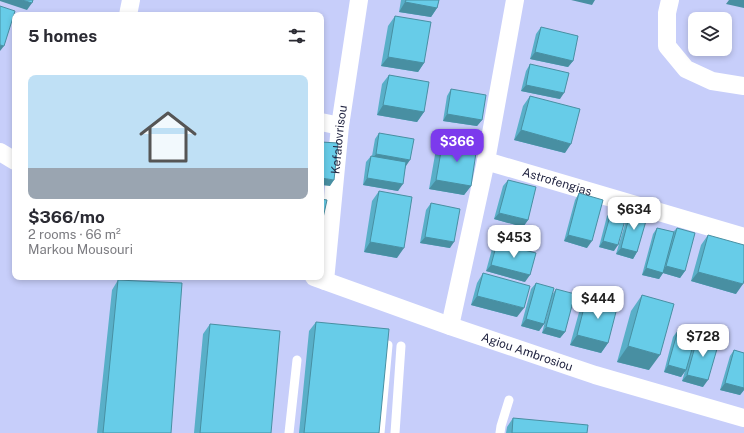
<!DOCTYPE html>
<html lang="en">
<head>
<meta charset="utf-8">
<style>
  :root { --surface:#fff; --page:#f2f2f3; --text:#2b2b33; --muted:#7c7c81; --line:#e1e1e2; --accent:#7c3aed }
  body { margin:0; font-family:"Public Sans",sans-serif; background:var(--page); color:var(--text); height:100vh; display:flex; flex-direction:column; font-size:15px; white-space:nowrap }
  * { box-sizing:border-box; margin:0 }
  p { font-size:13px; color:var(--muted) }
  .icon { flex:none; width:22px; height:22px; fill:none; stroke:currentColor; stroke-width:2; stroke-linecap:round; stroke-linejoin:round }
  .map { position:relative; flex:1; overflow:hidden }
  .drawer { position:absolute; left:12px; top:12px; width:312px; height:268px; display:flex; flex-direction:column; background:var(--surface); border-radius:8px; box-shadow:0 2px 6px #0003 }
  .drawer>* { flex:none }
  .tools { position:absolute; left:688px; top:12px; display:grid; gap:8px }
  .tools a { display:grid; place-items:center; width:44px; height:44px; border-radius:8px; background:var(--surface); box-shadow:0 2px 6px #0003; font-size:20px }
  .price { position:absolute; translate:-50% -34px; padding:0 9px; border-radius:8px; background:#fff; color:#222; font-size:13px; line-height:26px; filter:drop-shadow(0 1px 2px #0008) }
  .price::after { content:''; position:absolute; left:50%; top:24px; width:12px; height:9px; margin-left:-6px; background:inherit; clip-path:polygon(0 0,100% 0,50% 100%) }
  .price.current { background:var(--accent); color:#fff }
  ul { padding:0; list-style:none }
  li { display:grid; align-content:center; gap:8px; height:212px; padding:0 16px }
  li+li { border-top:1px solid var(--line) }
  li span { display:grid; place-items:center; height:124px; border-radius:8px; color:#555 }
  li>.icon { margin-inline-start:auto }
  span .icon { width:72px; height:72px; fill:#fffc; stroke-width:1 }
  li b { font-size:17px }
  h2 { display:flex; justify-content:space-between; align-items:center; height:48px; padding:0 16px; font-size:17px }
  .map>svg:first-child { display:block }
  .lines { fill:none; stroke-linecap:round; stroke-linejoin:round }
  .lane { stroke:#fff; stroke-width:9 }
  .street { stroke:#fff; stroke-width:18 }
  .wall { fill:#59afc8 }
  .shaded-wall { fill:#488fa2 }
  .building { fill:#67cce8; stroke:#488fa2 }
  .labels { text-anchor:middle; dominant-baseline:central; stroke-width:3; stroke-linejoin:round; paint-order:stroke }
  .street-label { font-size:12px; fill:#232642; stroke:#d7dcfa }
</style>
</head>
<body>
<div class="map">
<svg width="744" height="433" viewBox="0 0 744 433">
  <rect width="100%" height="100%" fill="#c7cefa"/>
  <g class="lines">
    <path class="lane" d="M289 433 297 360
      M380 433 388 345
      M395 433 401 346
      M500 433 501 426 509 400"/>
    <g class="street">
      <path d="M670 0 667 13V46L686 69 712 81 744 86"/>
      <path d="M128 15 131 0"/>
      <path d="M321 122 340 126"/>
      <path d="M0 152 15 161"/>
      <path id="s1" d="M486 161 744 237"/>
      <path id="s2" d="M314 277 450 326 595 375 744 418"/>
      <path id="s3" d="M325 281 340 126 359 0"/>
      <path d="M450 326 486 161 515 0"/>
    </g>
  </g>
  <path class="wall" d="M401 0H439L437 8 431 17 399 12Z
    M395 16 424 63 418 72 381 66 388 26Z
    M541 27 573 61 568 67 530 59 536 34Z
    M530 64 560 99 521 91 526 71Z
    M389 75 424 112 417 122 377 115 382 84Z
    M451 89 482 120 477 126 443 121 447 96Z
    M530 96 565 153 514 140 523 106Z
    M379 133 406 166 398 191 363 185 366 162 371 156H372L375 139Z
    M443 140 471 186 464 195 429 189 436 149Z
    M508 180 528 220 523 227 494 219 503 186Z
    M379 191 397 258 364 252 372 201Z
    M579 193 587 248 564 241 575 200Z
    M431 203 450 248 420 243 426 210Z
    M612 209 614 251 599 247 607 216Z
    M631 210 637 252 633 259 616 254 627 217Z
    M657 228 673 232 677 228 685 271 680 278 663 273 659 279 642 275 653 234Z
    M708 235 736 294 691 281 701 245Z
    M497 243 525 282 486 271 492 249Z
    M483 273 517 317 471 305 477 283Z
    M118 280 171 433H97L112 290Z
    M536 283 544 324 539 331 521 326 531 289Z
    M556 289 565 332 560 338 542 333 552 295Z
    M642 295 649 370 617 362 631 311Z
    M587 296 608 343 601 353 570 345 581 305Z
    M316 322 379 433H299L309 331Z
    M210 324 271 433H194L203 334Z
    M678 330 693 343 698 336 703 387 682 381 685 371 681 377 664 372 673 337Z
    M734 350 744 353V390L740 395 720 390 730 356Z
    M513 418 587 433H506L507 427Z"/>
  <path class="shaded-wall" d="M0 0H22L32 3 27 10 0 1Z
    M571 0H595L592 5Z
    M729 0H744V8L726 4Z
    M405 2 437 8 431 17 399 12Z
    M0 45 4 46 0 51Z
    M535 52 573 61 568 67 530 59Z
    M388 57 424 63 418 72 381 66Z
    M526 85 564 93 560 99 521 91Z
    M383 105 424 112 417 122 377 115Z
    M447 114 482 120 477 126 443 121Z
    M521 130 571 144 565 153 514 140Z
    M376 154 410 160 406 166 371 160Z
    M321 178 334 180 330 186 321 185Z
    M367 178 403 184 398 191 363 185Z
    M436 180 471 186 464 195 429 189Z
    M499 213 528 220 523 227 494 219Z
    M568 235 592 241 587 248 564 241Z
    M425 237 454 242 450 248 420 243Z
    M603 241 618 245 614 251 599 247Z
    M370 242 404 248 397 258 364 252Z
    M621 248 637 252 633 259 616 254Z
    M491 265 530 275 525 282 486 271Z
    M666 266 685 271 680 278 663 273 659 279 642 275 646 268 662 272Z
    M698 272 743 284 736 294 691 281Z
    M477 296 524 308 517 317 471 305Z
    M526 319 544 324 539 331 521 326Z
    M546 327 565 332 560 338 542 333Z
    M577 335 608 343 601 353 570 345Z
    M628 346 660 355 649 370 617 362Z
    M668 365 686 370 681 377 664 372Z
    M687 375 708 380 703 387 682 381Z
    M725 383 744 388V390L740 395 720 390Z"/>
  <path class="building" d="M22 0H33L32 3Z
    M406 0H439L437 8 405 2Z
    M0 6 15 11 4 46 0 45Z
    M395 16 431 22 424 63 388 57Z
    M541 27 578 36 573 61 535 52Z
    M530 64 569 73 564 93 526 85Z
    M389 75 429 82 424 112 383 105Z
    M451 89 486 95 482 120 447 114Z
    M530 96 580 109 571 144 521 130Z
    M379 133 414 139 410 160 376 154Z
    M443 140 477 146 471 186 436 180Z
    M321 142 338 143 334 180 321 178Z
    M371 156 406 162 403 184 367 178Z
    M508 180 536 187 528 220 499 213Z
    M379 191 412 197 404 248 370 242Z
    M579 193 603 200 592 241 568 235Z
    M321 199 327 200 321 227Z
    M431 203 460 209 454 242 425 237Z
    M612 209 627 213 618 245 603 241Z
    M631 210 648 214 637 252 621 248Z
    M657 228 674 232 663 273 646 268Z
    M677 228 695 233 685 271 666 266Z
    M708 235 744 245V280L743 284 698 272Z
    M497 243 536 253 530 275 491 265Z
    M483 273 530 286 524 308 477 296Z
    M118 280 182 283 171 433H103Z
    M536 283 554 288 544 324 526 319Z
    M556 289 575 294 565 332 546 327Z
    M642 295 674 304 660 355 628 346Z
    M587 296 618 304 608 343 577 335Z
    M316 322 389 329 379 433H304Z
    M210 324 280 331 271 433H200Z
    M678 330 696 335 686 370 668 365Z
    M698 336 719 342 708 380 687 375Z
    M734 350 744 353V388L725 383Z
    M513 418 588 425 587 433H512Z"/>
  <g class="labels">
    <g class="street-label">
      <text stroke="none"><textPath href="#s3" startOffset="142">Kefalovrisou</textPath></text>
      <text stroke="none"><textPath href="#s1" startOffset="74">Astrofengias</textPath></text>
      <text stroke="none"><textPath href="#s2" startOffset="226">Agiou Ambrosiou</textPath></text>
    </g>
  </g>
</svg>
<div class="tools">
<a><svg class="icon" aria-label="layers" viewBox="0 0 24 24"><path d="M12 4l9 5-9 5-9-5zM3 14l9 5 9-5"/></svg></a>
</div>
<b class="price current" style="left:457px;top:163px">$366</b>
<b class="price" style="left:634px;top:231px">$634</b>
<b class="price" style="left:514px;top:259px">$453</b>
<b class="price" style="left:598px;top:320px">$444</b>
<b class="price" style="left:703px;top:358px">$728</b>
<section class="drawer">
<h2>5 homes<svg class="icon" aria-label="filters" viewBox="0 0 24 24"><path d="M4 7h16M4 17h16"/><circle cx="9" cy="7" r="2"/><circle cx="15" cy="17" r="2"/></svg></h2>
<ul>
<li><span style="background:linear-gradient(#bfe0f5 75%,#9aa5b1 0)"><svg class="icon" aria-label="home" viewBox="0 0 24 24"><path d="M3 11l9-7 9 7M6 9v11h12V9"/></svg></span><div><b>$366/mo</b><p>2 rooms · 66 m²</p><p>Markou Mousouri</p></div></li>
</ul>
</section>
</div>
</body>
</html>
